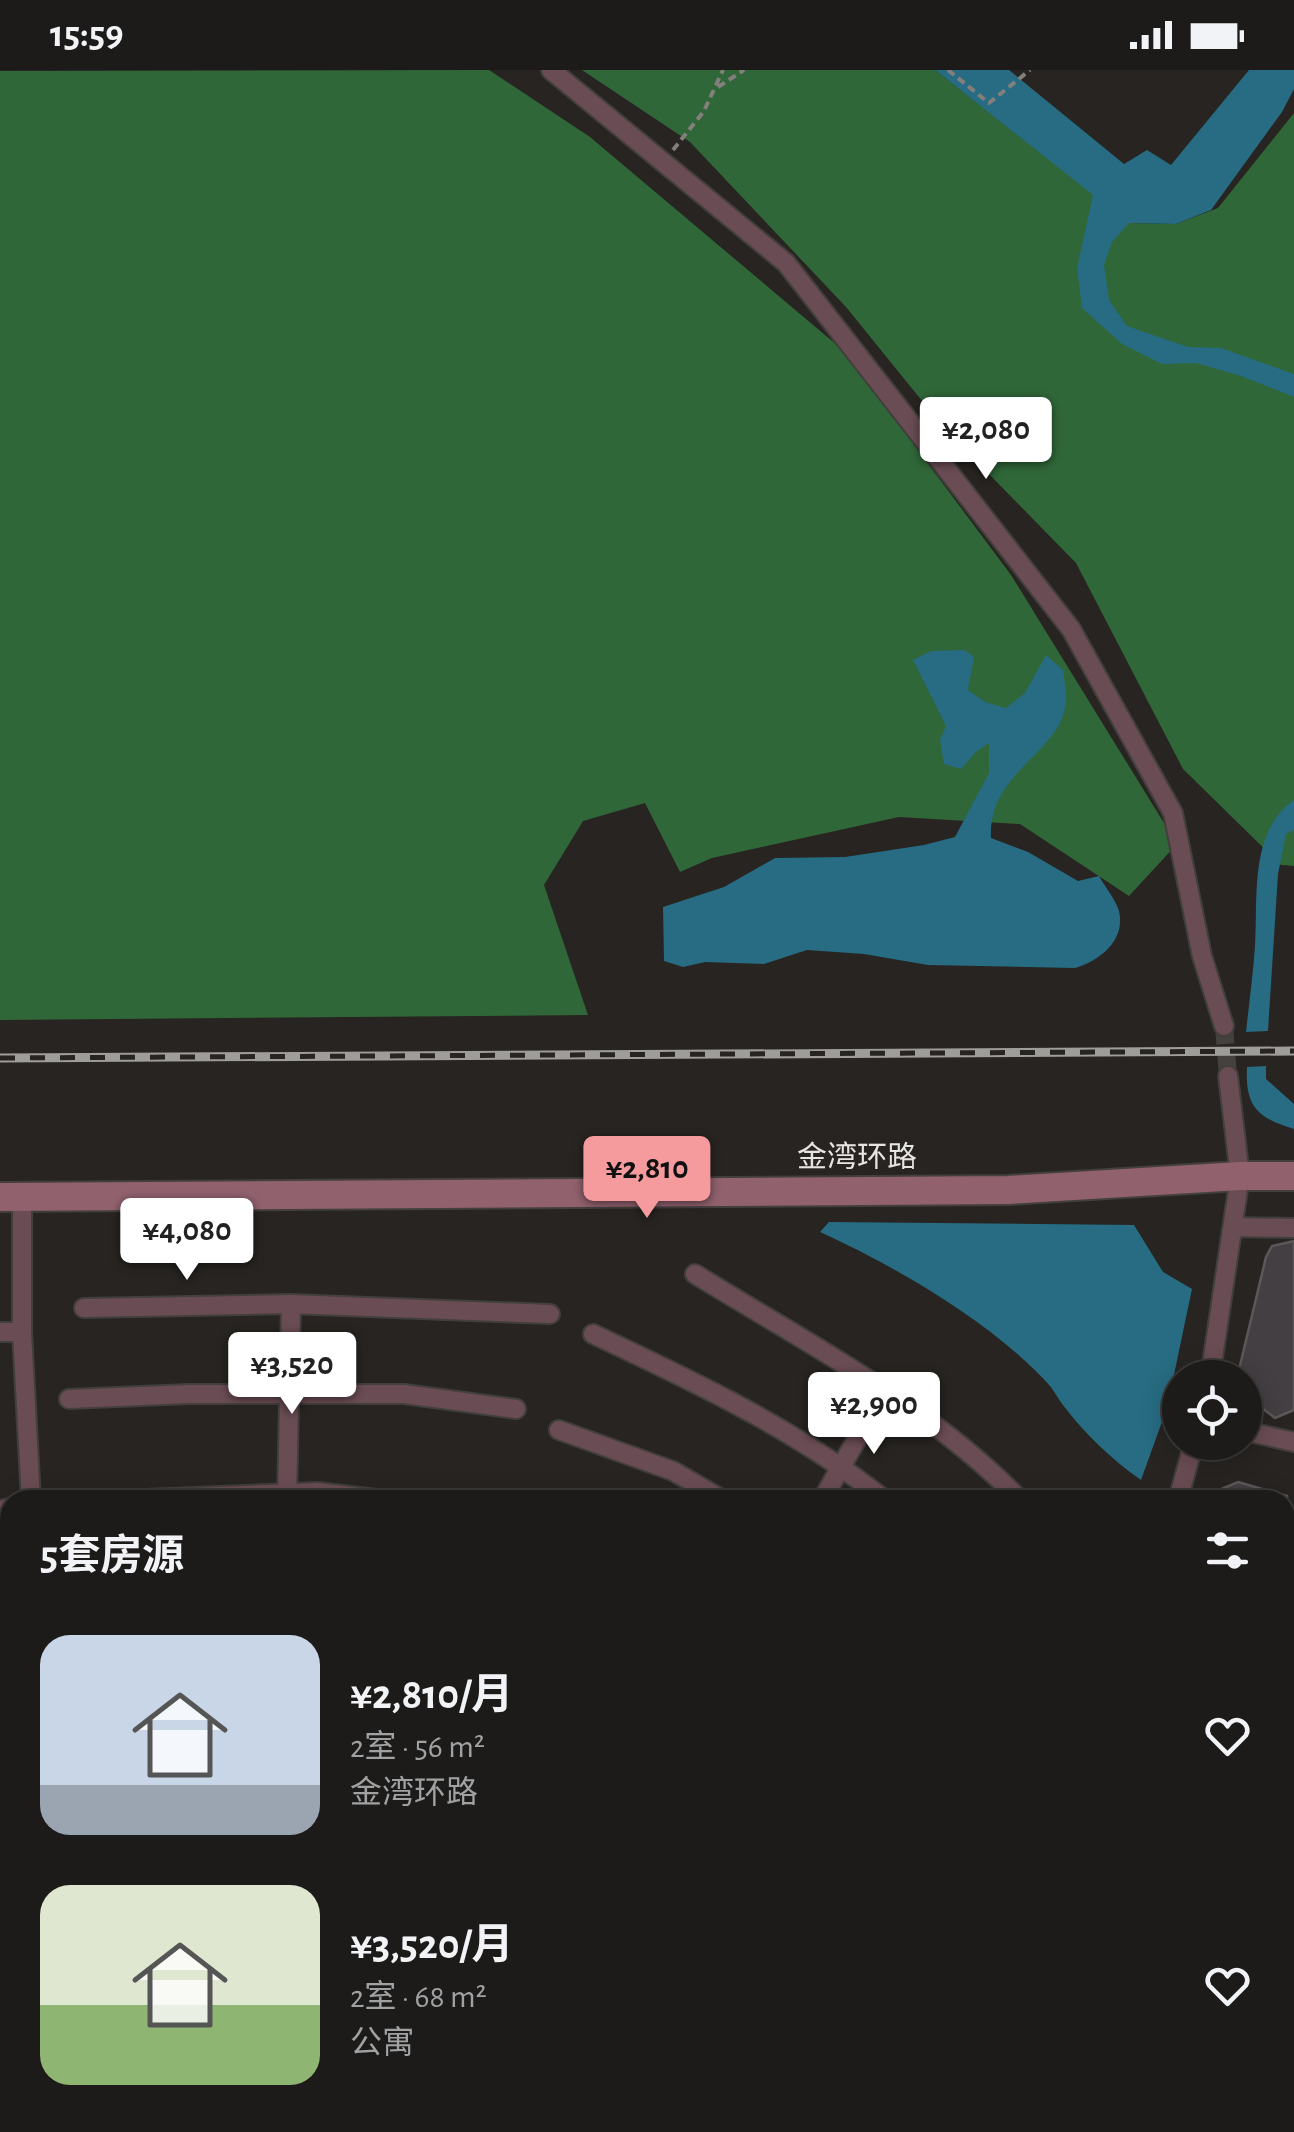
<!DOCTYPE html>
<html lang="zh">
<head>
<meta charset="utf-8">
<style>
  :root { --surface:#1d1b19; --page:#2a2826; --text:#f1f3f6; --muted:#a0a1a2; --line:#3b3938; --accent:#f59b9e }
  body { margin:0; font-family:"Alegreya Sans","Noto Sans SC",sans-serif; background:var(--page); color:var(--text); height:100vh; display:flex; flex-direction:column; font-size:38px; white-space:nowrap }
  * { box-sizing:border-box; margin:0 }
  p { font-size:32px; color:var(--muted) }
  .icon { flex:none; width:55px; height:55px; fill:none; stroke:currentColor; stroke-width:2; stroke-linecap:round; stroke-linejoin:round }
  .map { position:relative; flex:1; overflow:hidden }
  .side { position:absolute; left:0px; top:1420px; width:1295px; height:642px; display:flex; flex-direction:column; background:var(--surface); border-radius:30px 30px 0 0; box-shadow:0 5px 25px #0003,0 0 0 2px var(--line) }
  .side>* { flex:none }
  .buttons { position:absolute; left:1162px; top:1290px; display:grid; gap:20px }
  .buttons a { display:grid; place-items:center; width:100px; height:100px; border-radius:50%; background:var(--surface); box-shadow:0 5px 25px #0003,0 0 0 2px var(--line); font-size:50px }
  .price { position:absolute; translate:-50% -85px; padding:0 22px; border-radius:10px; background:#fff; color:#222; font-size:32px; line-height:65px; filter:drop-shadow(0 2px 5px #0008) }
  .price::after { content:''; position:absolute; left:50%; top:60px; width:30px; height:22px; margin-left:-15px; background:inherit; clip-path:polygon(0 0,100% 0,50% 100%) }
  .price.current { background:var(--accent); color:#111 }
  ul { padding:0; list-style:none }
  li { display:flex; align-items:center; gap:30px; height:250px; padding:0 40px }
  li span { display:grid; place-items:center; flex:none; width:280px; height:200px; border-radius:30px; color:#555 }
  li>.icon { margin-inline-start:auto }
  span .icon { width:120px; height:120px; fill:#fffc; stroke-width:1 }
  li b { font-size:42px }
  h2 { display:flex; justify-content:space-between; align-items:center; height:120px; padding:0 40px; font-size:42px }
  .status { display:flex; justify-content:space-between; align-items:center; height:70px; padding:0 50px; background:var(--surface); direction:ltr }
  .status svg { height:28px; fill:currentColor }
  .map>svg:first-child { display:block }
  .forest { fill:#306738 }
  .water { fill:#276c82 }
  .building { fill:#443f42; stroke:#5c5759; stroke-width:2.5 }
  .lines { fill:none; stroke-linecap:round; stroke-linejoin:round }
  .minor-tunnel { stroke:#44413e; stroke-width:18; stroke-dasharray:18 9; stroke-linecap:butt }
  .minor-casing { stroke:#423f3c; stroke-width:22 }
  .secondary-casing { stroke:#423f3c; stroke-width:32 }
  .path { stroke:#827f7c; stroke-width:4; stroke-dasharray:8 5; stroke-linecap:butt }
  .minor { stroke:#6a4c54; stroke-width:18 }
  .secondary { stroke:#91616e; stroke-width:28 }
  .rail-casing { stroke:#9f9d9a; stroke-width:9 }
  .rail { stroke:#272421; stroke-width:5; stroke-dasharray:15; stroke-linecap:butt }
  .labels { text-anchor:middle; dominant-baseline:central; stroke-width:8; stroke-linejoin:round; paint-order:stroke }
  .street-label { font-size:30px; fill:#e7e5e2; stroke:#272421 }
</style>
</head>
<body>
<div class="status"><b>15:59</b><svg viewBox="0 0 49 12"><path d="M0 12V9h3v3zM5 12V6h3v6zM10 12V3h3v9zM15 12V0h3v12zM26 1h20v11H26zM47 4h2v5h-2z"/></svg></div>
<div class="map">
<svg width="1294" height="2062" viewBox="0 0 1294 2062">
  <rect width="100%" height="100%" fill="#272421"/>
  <path class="forest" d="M489 0 590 67 844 281 1011 505 1177 774 1129 826 1020 754 899 747 712 788 680 802 645 733 583 751 544 815 588 945 0 950V1Z
    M582 0H935L1130 153 1176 154 1218 138 1294 43V796L1281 795 1183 699 1076 493 944 358 846 237 690 72Z"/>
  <path class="water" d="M935 0H1009L1124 94 1147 80 1171 95 1249 0H1294V19L1282 42 1211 140 1176 154 1129 153 1112 172 1104 195 1109 230 1127 256 1188 277 1221 278 1294 304V327L1241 306 1196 293 1162 294 1122 274 1082 238 1077 198 1093 125Z
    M965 580 974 587 968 620 985 632 1006 638 1025 623 1046 585 1063 600C1064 610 1067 622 1066 632 1061 684 988 701 991 768L1028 782 1078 811 1099 806C1105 817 1116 830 1119 841 1126 871 1099 891 1075 898L928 895 864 884 807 880 764 894 705 892 683 897 664 891 663 837 724 817 775 788 845 787 924 775 955 767 989 703V673L976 682 961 699 944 694 940 670 946 656 913 590 931 581Z
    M1294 730V760L1286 764 1278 804 1268 961 1246 962C1249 934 1253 905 1255 876 1258 828 1249 761 1294 730Z
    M1266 996V1009L1294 1034V1059C1257 1048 1245 1036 1247 997Z
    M829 1152 1134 1155 1163 1202 1192 1219 1167 1338 1141 1410C1112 1390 1084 1363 1063 1335 1058 1329 1055 1322 1050 1316 995 1254 895 1196 820 1162Z"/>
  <path class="building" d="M1294 1171V1340L1275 1348 1245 1325V1308H1237L1266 1187 1272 1176Z
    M1238 1412 1287 1426V1430H1195Z"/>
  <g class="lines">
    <path class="minor-tunnel" d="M1224 956 1228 1006"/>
    <defs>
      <path id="minor" d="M551 0 786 193 1071 559 1173 743 1202 886 1224 956
        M22 1126V1262L31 1430
        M1233 1157 1294 1158
        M695 1204C806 1273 929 1335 1020 1430
        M84 1238 291 1234 550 1244
        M0 1262H22
        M593 1264C695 1312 797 1360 885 1430
        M1210 1308 1240 1106 1228 1006
        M69 1329 189 1324H404L516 1339
        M559 1360 673 1401 723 1430
        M1245 1361 1294 1372
        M120 1430 317 1422 384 1430
        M287 1430 291 1234
        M822 1430 885 1320
        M1178 1430 1194 1372
        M0 1440 10 1438
        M1285 1514 1294 1517
        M0 1647 10 1652
        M1285 1679 1294 1675
        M0 1767 10 1771
        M1285 1916 1294 1911
        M0 1956 10 1915
        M0 2009 10 2000
        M146 2052 152 2062
        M377 2052 384 2062
        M692 2062 704 2052
        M921 2062 931 2052
        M986 2062 1006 2052"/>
      <path id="secondary" d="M0 1127 1008 1120 1240 1106H1294"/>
    </defs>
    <use href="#minor" class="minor-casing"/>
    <use href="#secondary" class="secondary-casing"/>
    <path class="path" d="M948 0 989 33 1030 0
      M718 17 744 0
      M673 80 704 41 723 0"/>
    <use href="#minor" class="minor"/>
    <use href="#secondary" class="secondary"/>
    <defs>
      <path id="rail" d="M0 988 1294 981"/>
    </defs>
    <use href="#rail" class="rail-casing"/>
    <use href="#rail" class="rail"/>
  </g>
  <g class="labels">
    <g class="street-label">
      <text x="857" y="1088">金湾环路</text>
    </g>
  </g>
</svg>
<div class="buttons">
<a><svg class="icon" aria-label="locate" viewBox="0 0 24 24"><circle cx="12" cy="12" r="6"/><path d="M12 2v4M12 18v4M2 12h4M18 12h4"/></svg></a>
</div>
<b class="price" style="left:986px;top:412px">¥2,080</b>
<b class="price current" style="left:647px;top:1151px">¥2,810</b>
<b class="price" style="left:187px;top:1213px">¥4,080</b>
<b class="price" style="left:292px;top:1347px">¥3,520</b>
<b class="price" style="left:874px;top:1387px">¥2,900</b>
<section class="side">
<h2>5套房源<svg class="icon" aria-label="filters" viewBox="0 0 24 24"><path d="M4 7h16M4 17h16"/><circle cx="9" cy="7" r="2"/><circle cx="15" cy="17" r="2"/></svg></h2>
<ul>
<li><span style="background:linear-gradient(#c9d6e8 75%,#9aa5b1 0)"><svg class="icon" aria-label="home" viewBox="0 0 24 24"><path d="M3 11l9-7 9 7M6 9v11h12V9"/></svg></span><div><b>¥2,810/月</b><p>2室 · 56 m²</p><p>金湾环路</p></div><svg class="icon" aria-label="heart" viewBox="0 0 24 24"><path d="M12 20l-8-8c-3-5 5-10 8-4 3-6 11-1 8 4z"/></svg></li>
<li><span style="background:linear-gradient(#dfe7d0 60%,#8fb573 0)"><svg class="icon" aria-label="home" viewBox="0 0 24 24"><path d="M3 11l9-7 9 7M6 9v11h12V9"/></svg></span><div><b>¥3,520/月</b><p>2室 · 68 m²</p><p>公寓</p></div><svg class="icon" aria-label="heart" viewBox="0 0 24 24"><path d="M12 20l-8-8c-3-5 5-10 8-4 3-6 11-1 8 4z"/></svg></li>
</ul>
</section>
</div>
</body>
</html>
